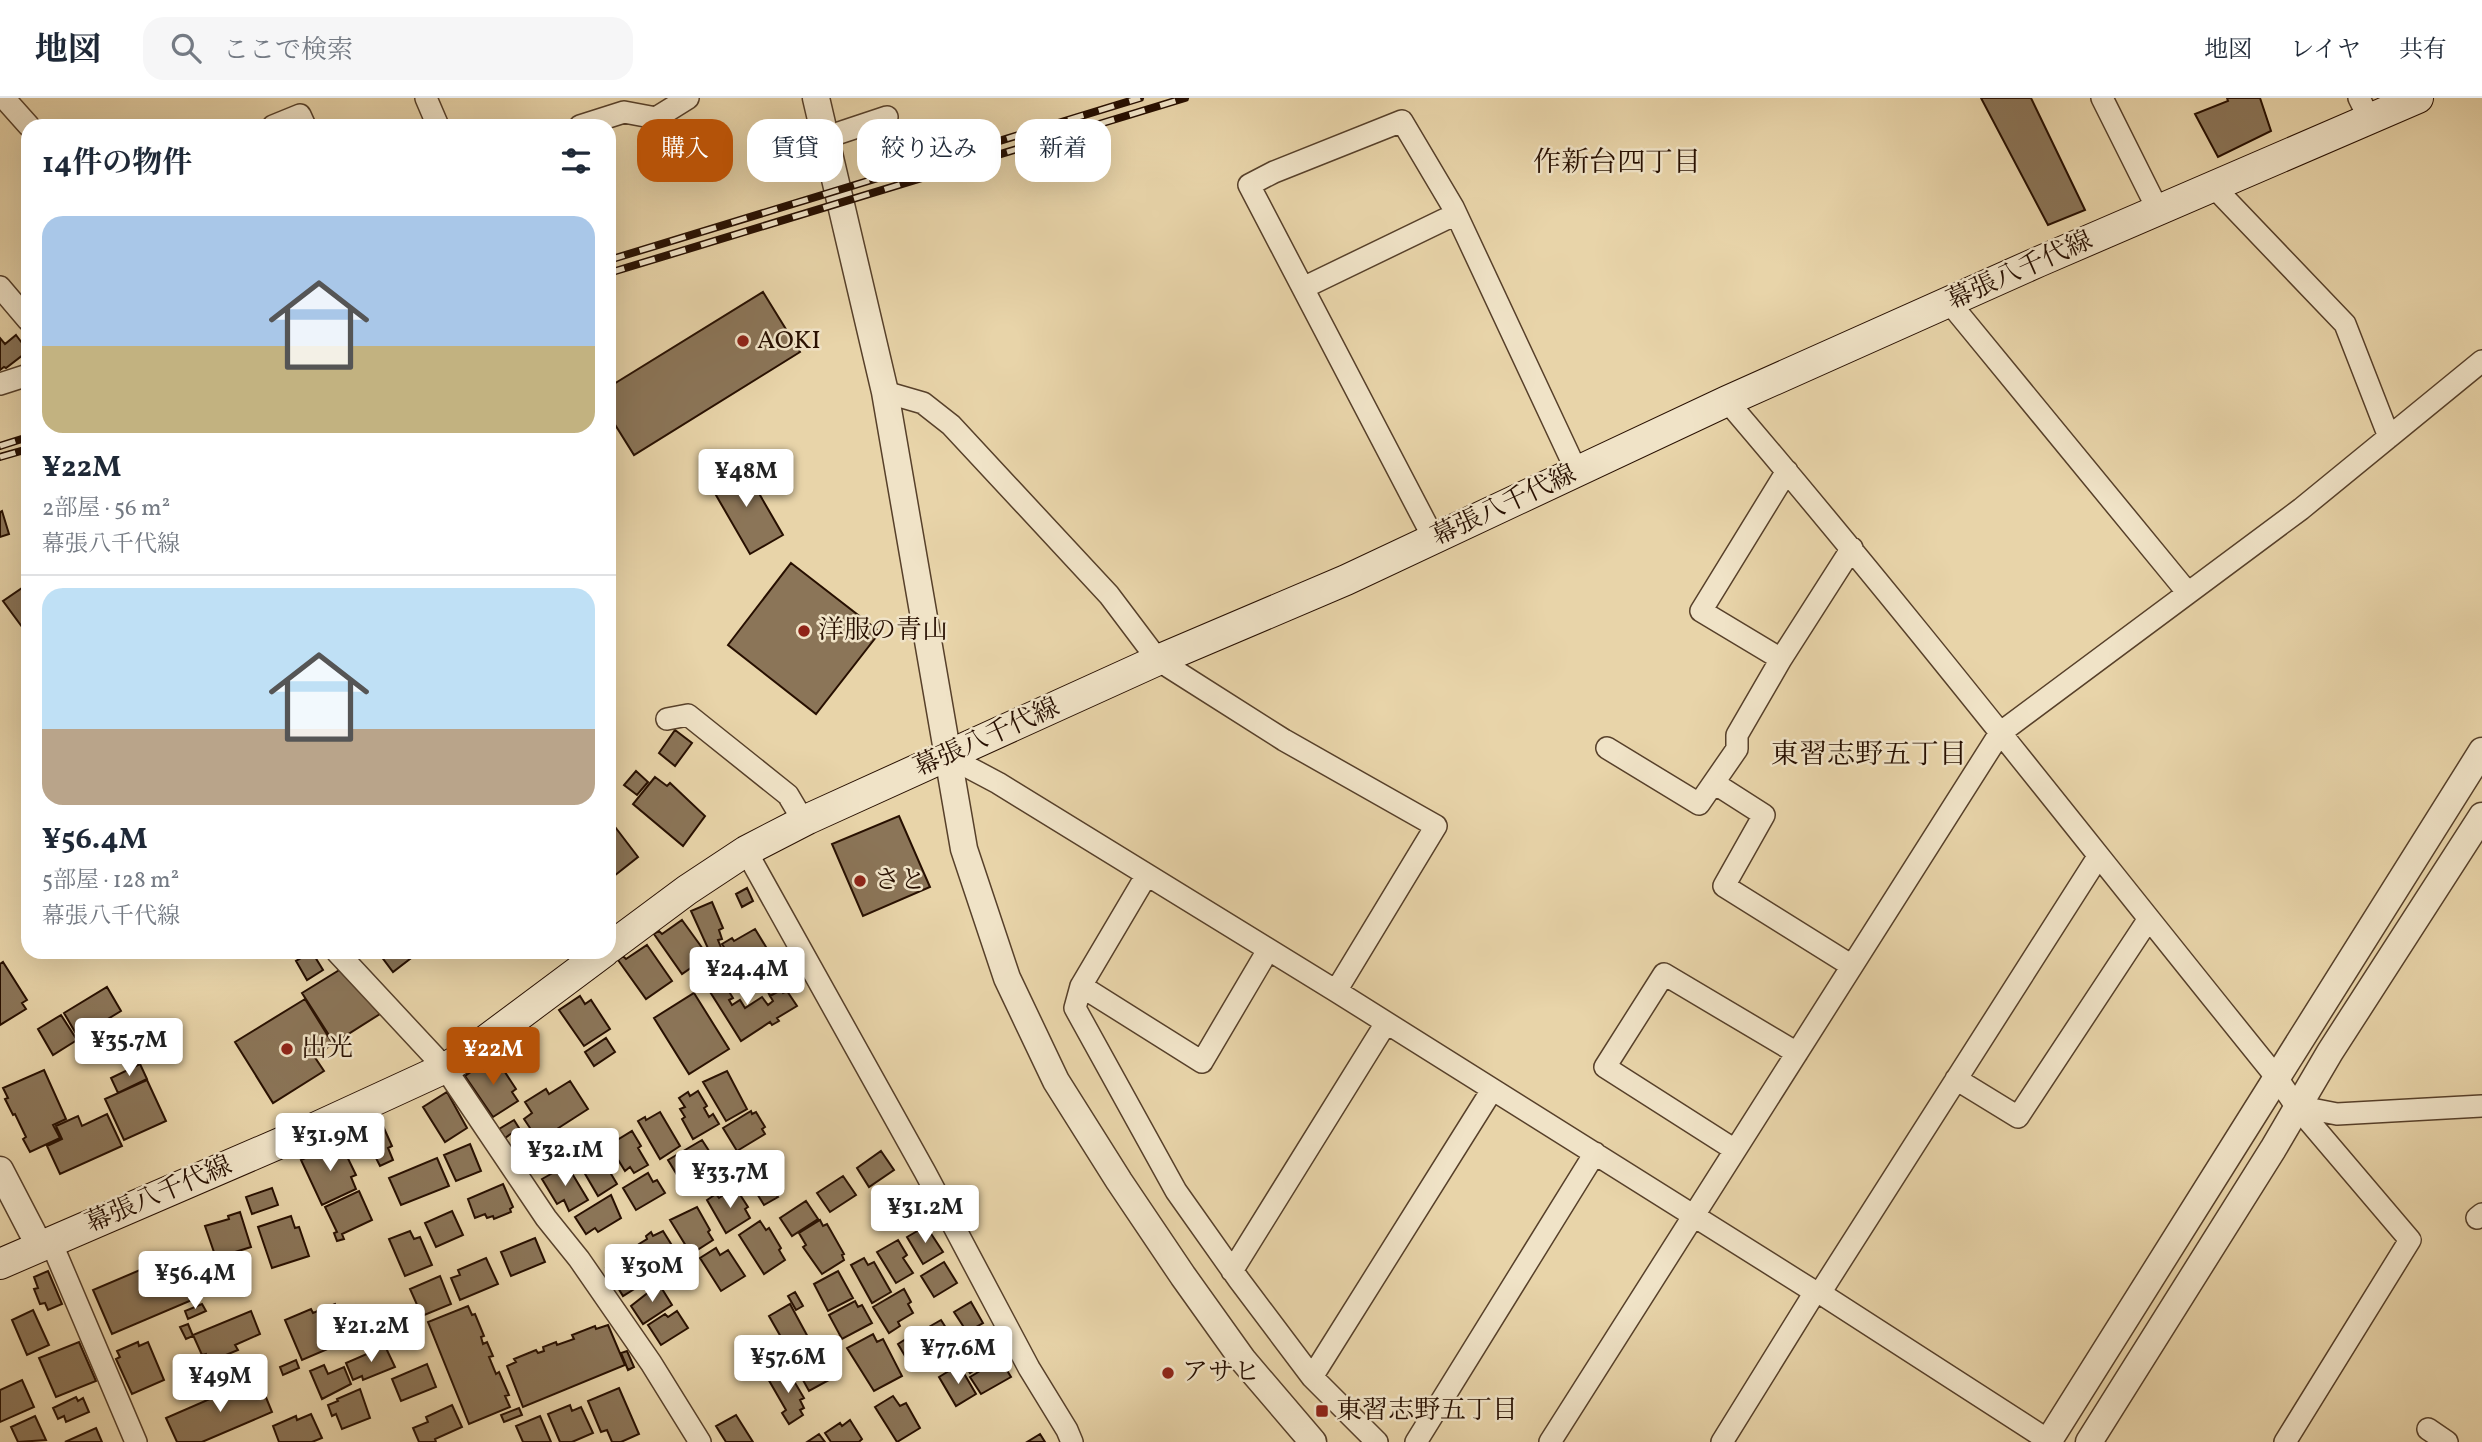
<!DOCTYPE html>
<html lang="ja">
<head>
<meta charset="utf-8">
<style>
  :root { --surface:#fff; --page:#f6f6f7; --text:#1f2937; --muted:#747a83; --line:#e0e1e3; --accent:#b45309 }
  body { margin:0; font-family:Vollkorn,"Noto Serif JP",serif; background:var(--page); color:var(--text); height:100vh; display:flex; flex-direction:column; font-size:26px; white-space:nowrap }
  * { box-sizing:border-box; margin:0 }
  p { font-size:23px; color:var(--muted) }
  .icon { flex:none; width:38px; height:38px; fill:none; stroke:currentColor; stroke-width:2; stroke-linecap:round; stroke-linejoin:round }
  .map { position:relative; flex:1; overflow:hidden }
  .side { position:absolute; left:21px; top:21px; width:595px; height:840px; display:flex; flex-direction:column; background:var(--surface); border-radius:21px; box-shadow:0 7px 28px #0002 }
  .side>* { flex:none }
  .banner { position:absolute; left:637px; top:21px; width:665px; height:63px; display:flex; gap:14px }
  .price { position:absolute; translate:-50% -60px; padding:0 16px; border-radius:7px; background:#fff; color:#222; font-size:23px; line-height:46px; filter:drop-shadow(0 2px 4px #0008) }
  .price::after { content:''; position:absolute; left:50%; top:42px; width:21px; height:16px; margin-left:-10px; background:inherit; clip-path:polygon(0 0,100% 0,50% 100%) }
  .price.current { background:var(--accent); color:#fff }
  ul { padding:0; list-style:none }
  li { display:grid; align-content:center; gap:14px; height:371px; padding:0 21px }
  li+li { border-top:2px solid var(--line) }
  li span { display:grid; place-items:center; height:217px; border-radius:21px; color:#555 }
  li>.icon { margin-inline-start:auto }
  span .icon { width:126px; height:126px; fill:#fffc; stroke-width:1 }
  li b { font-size:30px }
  h2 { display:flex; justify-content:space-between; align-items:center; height:84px; padding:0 21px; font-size:30px }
  .tag { padding:0 24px; border-radius:21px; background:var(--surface); box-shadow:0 7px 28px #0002; font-size:24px; line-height:63px }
  .tag.current { background:var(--accent); color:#fff }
  header { display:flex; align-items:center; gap:42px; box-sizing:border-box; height:98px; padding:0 35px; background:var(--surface); border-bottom:2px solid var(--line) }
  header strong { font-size:33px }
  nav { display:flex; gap:38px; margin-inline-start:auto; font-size:24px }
  .search { width:490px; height:63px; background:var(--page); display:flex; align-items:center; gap:18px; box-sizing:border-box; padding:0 24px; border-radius:21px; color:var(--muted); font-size:26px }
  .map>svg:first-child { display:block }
  .building { fill:#8b7558; stroke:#270f00; stroke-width:2 }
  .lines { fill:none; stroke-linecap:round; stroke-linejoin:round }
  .minor-casing { stroke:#57402a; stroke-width:24 }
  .tertiary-casing { stroke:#57402a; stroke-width:29 }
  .secondary-casing { stroke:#270f00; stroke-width:32 }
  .minor { stroke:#f0e3c7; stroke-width:21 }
  .tertiary { stroke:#f0e3c7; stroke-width:26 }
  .secondary { stroke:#f0e3c7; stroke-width:30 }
  .rail-casing { stroke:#270f00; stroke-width:8 }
  .rail { stroke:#f0e3c7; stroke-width:5; stroke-dasharray:16; stroke-linecap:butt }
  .poi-dot { fill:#8f2418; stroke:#f0e3c7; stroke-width:2.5 }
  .labels { text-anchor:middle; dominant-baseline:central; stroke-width:5; stroke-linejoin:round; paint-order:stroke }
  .street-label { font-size:26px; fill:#270f00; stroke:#f0e3c7 }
  .poi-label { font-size:26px; fill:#270f00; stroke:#f0e3c7; text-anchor:start }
  .neighbourhood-label { font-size:28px; fill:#270f00; stroke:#f0e3c7 }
</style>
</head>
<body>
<header>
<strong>地図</strong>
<div class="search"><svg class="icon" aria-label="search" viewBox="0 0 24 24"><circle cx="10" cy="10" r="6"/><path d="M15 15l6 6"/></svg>ここで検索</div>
<nav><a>地図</a><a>レイヤ</a><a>共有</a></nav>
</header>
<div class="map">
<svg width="2482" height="1344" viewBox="0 0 2482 1344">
  <rect width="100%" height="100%" fill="#e8d4a9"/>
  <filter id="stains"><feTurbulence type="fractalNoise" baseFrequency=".00286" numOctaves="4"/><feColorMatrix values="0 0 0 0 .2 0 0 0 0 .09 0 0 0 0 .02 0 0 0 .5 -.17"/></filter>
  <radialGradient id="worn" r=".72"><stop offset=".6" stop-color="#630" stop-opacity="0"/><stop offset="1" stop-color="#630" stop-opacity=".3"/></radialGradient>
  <path class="building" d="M1981 0H2031L2085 112 2048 127Z
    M2227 0H2260L2271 33 2218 59 2195 16 2228 3Z
    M763 194 800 254 634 357 609 317V289Z
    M16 237 28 253 6 270 4 269 0 272V240L5 246Z
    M742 366 783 437 750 456 709 385Z
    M2 413 9 436 0 439V414Z
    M791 465 880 534 816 616 728 547Z
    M28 486V537L3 503Z
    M675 632 692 645 675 668 659 655Z
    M636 673 648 684 637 697 624 687Z
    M655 679 667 688 670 685 705 718 683 748 633 706Z
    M899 718 930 789 863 818 832 746Z
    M609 721 638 759 609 782Z
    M747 790 753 803 742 809 736 796Z
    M712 804 723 830 719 832 722 841 718 842 722 852 711 857 691 813Z
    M682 822 708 858 682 876 654 836 659 833 662 836Z
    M755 831 777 867 737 892 717 859 727 854 722 846 732 840 734 843Z
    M647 847 672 883 646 901 618 862 623 858 626 861Z
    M312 854 323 872 307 882 296 863Z
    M378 854H419L393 874Z
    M3 864 27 902 22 905 26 911 0 927V866Z
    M791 865 800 879 770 898 766 890 777 883 773 876Z
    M714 869 733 900 729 902 732 907 740 902 745 910 762 899 768 907 773 903 770 898 781 892 783 895 787 893 797 908 777 920 779 923 772 927 770 924 741 943 700 878Z
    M341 871 380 916 334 945 302 895Z
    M107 889 121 913 78 939 64 915Z
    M694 895 729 951 689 976 654 920Z
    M580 898 585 906 591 902 610 931 584 948 559 912Z
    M305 901 333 946 314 958 324 973 273 1005 235 944Z
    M61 917 77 942 53 957 38 931Z
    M606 940 615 954 594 968 585 954Z
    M490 961 496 971 501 968 516 991 512 994 518 1003 493 1019 465 978Z
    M140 966 147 981 118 995 111 980Z
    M44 972 66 1021 53 1027 60 1040 30 1054 23 1041 26 1039 15 1016 13 1017 5 1001 8 1000 3 990Z
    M727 973 747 1011 726 1023 703 984Z
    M147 982 166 1023 124 1042 105 1001Z
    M570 983 588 1011 546 1038 543 1035 536 1039 524 1021 532 1015 525 1004 546 991 549 996Z
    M698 993 707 1008 704 1010 709 1019 713 1016 719 1026 693 1041 682 1021 685 1019 680 1011 685 1009 679 1000 688 994 690 998Z
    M447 994 467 1030 445 1044 423 1009Z
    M751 1013 752 1016 756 1014 765 1029 762 1031 765 1036 737 1053 723 1030Z
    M660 1014 680 1048 660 1061 638 1023 645 1019 646 1022Z
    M107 1016 122 1048 60 1076 47 1048 62 1041 56 1028 78 1018 82 1028Z
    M514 1022 519 1030 505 1040 499 1031Z
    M383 1028 392 1048 388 1050 393 1062 380 1068 374 1056 371 1057 362 1037Z
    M632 1033 641 1048 638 1050 648 1067 634 1075 630 1069 625 1073 609 1047Z
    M702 1042 711 1056 703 1061 708 1069 682 1085 668 1062Z
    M340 1044 356 1077 351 1079 356 1091 322 1107 301 1062Z
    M470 1046 481 1073 456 1083 444 1057Z
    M595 1049 617 1086 598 1098 574 1057 584 1051 586 1054Z
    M881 1053 894 1072 869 1089 857 1070Z
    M437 1060 449 1088 401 1107 389 1080Z
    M768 1061 778 1077 771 1081 778 1092 775 1095 778 1099 764 1107 749 1083 752 1082 747 1073Z
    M567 1067 588 1102 569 1113 564 1102 557 1106 542 1081Z
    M648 1075 653 1084 657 1082 665 1095 636 1112 623 1090Z
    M843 1078 856 1097 830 1114 817 1095Z
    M503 1086 513 1109 510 1111 511 1114 494 1121 493 1118 487 1120 485 1116 475 1120 468 1101Z
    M272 1090 278 1107 252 1116 246 1099Z
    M737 1092 748 1109 745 1111 750 1120 726 1135 707 1102 716 1096 719 1100 725 1096 726 1098Z
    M359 1093 372 1122 342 1136 344 1141 337 1143 334 1135 337 1134 325 1109Z
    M611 1097 621 1120 598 1134 595 1130 586 1136 575 1119Z
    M806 1103 818 1121 792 1138 780 1120Z
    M697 1109 710 1132 708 1134 713 1142 691 1156 670 1122Z
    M452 1113 463 1137 436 1149 425 1125Z
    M240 1114 251 1149 216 1160 205 1128 229 1121 228 1118Z
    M291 1118 295 1130 299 1129 309 1158 272 1170 258 1129Z
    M820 1122 823 1128 827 1126 844 1156 842 1157 844 1162 822 1176 803 1149 806 1147 799 1135Z
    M760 1123 766 1132 769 1130 781 1150 779 1152 785 1162 764 1176 739 1137Z
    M926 1128 943 1154 923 1166 907 1139Z
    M410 1133 414 1141 420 1139 432 1167 405 1178 389 1141Z
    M663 1133 681 1162 658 1176 639 1146 647 1141 646 1138 651 1134 653 1138Z
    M535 1140 545 1164 511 1178 501 1154Z
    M898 1142 907 1157 903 1160 913 1175 896 1185 877 1154Z
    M716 1150 720 1157 728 1152 745 1178 721 1193 700 1160Z
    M628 1152 647 1183 623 1198 606 1170 610 1167 608 1164Z
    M180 1155 199 1199 112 1236 93 1192Z
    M486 1160 498 1186 460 1202 451 1180 460 1177 458 1172Z
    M864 1160 868 1167 874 1164 891 1194 872 1205 851 1167Z
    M944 1164 957 1185 934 1199 921 1178Z
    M48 1173 62 1206 48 1212 45 1205 40 1206 34 1191 38 1190 34 1179Z
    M838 1173 853 1200 828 1213 814 1186Z
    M440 1178 451 1206 422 1218 410 1191Z
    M659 1186 672 1207 643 1226 631 1208Z
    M904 1191 911 1204 908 1206 913 1215 898 1224 900 1228 889 1235 873 1209Z
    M795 1194 803 1208 796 1212 788 1198Z
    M855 1203 858 1209 862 1207 872 1225 842 1241 829 1217Z
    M971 1204 983 1225 967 1234 954 1214Z
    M202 1206 206 1213 188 1221 185 1213Z
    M335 1206 351 1241 302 1262 285 1222 311 1211 313 1215Z
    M790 1206 809 1241 789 1253 769 1218Z
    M468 1208 472 1217 475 1216 484 1238 481 1239 483 1246 487 1244 493 1258 489 1259 496 1276 499 1274 509 1297 505 1298 510 1309 469 1326 428 1224Z
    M33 1212 49 1247 27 1257 12 1222Z
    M251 1213 260 1236 235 1247 238 1252 209 1264 206 1256 202 1257 193 1237Z
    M677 1213 688 1230 661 1247 648 1227 665 1216 668 1219Z
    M941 1222 948 1233 952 1230 959 1242 940 1253 927 1230Z
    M188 1226 193 1238 186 1241 180 1229Z
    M608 1227 625 1267 523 1309 507 1268 516 1264 514 1261 536 1252 538 1255 544 1253 543 1249 556 1244 557 1247 574 1241 572 1237 595 1228 596 1231Z
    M873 1236 877 1244 883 1241 902 1278 874 1293 847 1250Z
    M914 1236 929 1260 912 1270 898 1246Z
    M816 1239 838 1277 809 1293 788 1255Z
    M991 1241 1000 1255 970 1275 961 1261Z
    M79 1244 96 1283 56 1299 39 1260Z
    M138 1244 139 1248 148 1244 164 1282 132 1296 116 1261 120 1259 117 1253Z
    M385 1248 395 1269 363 1282 362 1278 353 1282 346 1265Z
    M627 1253 634 1269 628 1272 621 1255Z
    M1000 1261 1011 1279 981 1296 970 1279Z
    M296 1262 299 1270 283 1277 280 1269Z
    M427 1266 436 1289 401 1303 392 1281Z
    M324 1267 328 1276 344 1269 351 1286 322 1301 310 1273Z
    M959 1267 976 1296 956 1308 939 1279Z
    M781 1271 787 1280 791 1278 804 1300 800 1302 804 1310 800 1312 803 1317 789 1326 782 1315 786 1312 767 1279Z
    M258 1280 272 1314 202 1344H177L166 1320Z
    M22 1282 34 1309 0 1324V1292Z
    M619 1290 639 1336 621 1344H612L607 1332 601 1334 588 1303Z
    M360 1291 370 1320 342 1331 336 1316 332 1318 328 1307 338 1303 337 1301Z
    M893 1298 900 1308 906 1305 920 1330 897 1344 875 1309Z
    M76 1299 78 1303 83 1300 89 1314 66 1324 64 1318 58 1321 53 1310Z
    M452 1307 462 1329 435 1341 436 1344H419L413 1330 428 1324 426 1319Z
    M570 1307 572 1313 581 1309 593 1335 572 1344H560L548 1316Z
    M519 1310 522 1317 504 1324 501 1317Z
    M311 1316 322 1340 312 1344H279L273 1328 296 1318 297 1322Z
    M736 1317 753 1344H726L716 1328Z
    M35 1318 46 1342 18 1344 11 1329Z
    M540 1318 551 1344H523L516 1328Z
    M850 1322 862 1341 859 1344H831L825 1335 840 1325 842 1328Z
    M96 1330 102 1344H65Z
    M819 1336 825 1344H807Z
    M1040 1336 1045 1344H1027Z"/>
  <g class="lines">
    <defs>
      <path id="minor" d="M4 0 29 28
        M426 0 438 28
        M2102 0 2158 112
        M2359 0 2369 20
        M273 28 300 17 305 28
        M580 28 624 14 656 20 688 0
        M824 40 887 19
        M2213 88 2345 226 2389 339
        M0 189 28 222
        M1303 190 1456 116
        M1949 204 2188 495
        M0 286 28 277
        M885 294 923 305 951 327 1109 497 1158 562 1284 642 1436 728 1336 893
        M1727 303C1916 524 2094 754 2277 980L2296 1008 2410 1142 2285 1344
        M1434 441 1249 87 1274 74 1402 23 1453 109 1577 374
        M1781 561 1701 513 1787 373
        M667 621 688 617 788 697 804 724
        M1607 650 1699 706 1737 651V637L1781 561 1852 450
        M947 658 998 685 1336 893 1815 1194 1820 1195 2051 1344
        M1714 685 1764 717 1724 788 1852 868
        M746 753 925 1074 1029 1270 1067 1332 1072 1344
        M1146 778 1081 888 1075 910 1176 1093 1239 1182 1312 1279 1377 1344
        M337 854 445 970 546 1120 579 1161 651 1265 700 1344
        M1081 888 1202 964 1268 852
        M1956 981 2018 1019 2148 822
        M2296 1008 2337 1016 2482 1008
        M1735 1052 1605 969 1664 876 1797 955
        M2477 1120 2482 1116
        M51 1144 136 1344
        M1232 1173 1386 925
        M1820 1195 2098 759
        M1312 1279 1492 992
        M2428 1331 2447 1344
        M1416 1344 1595 1055
        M1550 1344 2000 635 2301 411 2482 263
        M1722 1344 1815 1194"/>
      <path id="tertiary" d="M816 0 885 294 964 751 1007 880 1056 983 1119 1083 1183 1178 1243 1262 1313 1344
        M0 1072 40 1149
        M2048 1344 2482 653
        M2089 1344 2273 1051 2330 954 2482 718"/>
      <path id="secondary" d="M609 850 687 792 746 753 808 721 1158 562 1346 482 1727 303 2038 164 2418 0
        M0 1166 308 1033 445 970 462 960 604 854"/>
    </defs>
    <use href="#minor" class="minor-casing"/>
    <use href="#tertiary" class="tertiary-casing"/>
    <use href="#secondary" class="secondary-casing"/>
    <use href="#minor" class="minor"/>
    <use href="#tertiary" class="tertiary"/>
    <use href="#secondary" class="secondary"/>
    <defs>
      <path id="rail" d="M609 162 1140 0
        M609 175 1185 0
        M0 348 28 339
        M0 359 28 351"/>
    </defs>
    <use href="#rail" class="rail-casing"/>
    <use href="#rail" class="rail"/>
  </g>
  <g class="poi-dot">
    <circle cx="743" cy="243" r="7"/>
    <circle cx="804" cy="533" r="7"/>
    <circle cx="860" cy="783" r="7"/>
    <circle cx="287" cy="951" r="7"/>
    <circle cx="1168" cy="1275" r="7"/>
    <rect x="1315" y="1306" width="14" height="14" rx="3.5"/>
  </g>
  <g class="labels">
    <g class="street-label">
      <text transform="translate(2020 173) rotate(-24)">幕張八千代線</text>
      <text transform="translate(1504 408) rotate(-25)">幕張八千代線</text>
      <text transform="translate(987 640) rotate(-24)">幕張八千代線</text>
      <text transform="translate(159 1097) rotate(-23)">幕張八千代線</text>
    </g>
    <g class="poi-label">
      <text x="757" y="243">AOKI</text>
      <text x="818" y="533">洋服の青山</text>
      <text x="874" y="783">さと</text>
      <text x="301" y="951">出光</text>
      <text x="1182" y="1275">アサヒ</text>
      <text x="1336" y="1313">東習志野五丁目</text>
    </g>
    <g class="neighbourhood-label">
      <text x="1617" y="65">作新台四丁目</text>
      <text x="1869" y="657">東習志野五丁目</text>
    </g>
  </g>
  <rect width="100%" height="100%" filter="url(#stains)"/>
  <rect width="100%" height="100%" fill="url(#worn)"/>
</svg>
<b class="price" style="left:746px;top:411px">¥48M</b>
<b class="price" style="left:747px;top:909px">¥24.4M</b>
<b class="price" style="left:129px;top:980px">¥35.7M</b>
<b class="price current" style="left:493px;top:989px">¥22M</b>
<b class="price" style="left:330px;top:1075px">¥31.9M</b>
<b class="price" style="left:565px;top:1090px">¥32.1M</b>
<b class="price" style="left:730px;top:1112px">¥33.7M</b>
<b class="price" style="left:925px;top:1147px">¥31.2M</b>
<b class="price" style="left:652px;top:1206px">¥30M</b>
<b class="price" style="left:195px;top:1213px">¥56.4M</b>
<b class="price" style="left:371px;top:1266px">¥21.2M</b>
<b class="price" style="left:958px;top:1288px">¥77.6M</b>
<b class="price" style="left:788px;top:1297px">¥57.6M</b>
<b class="price" style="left:220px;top:1316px">¥49M</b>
<div class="banner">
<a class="tag current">購入</a>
<a class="tag">賃貸</a>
<a class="tag">絞り込み</a>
<a class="tag">新着</a>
</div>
<section class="side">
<h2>14件の物件<svg class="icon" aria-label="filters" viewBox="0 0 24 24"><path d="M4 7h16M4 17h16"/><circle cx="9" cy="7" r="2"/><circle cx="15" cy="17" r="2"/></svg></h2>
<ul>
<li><span style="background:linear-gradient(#a9c7e8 60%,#c2b280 0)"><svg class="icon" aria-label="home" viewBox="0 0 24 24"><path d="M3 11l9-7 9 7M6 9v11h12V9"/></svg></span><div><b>¥22M</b><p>2部屋 · 56 m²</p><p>幕張八千代線</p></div></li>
<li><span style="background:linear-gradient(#bfe0f5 65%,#b9a48a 0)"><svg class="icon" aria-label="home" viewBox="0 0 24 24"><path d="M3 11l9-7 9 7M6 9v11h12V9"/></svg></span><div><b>¥56.4M</b><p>5部屋 · 128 m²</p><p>幕張八千代線</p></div></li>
</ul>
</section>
</div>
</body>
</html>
